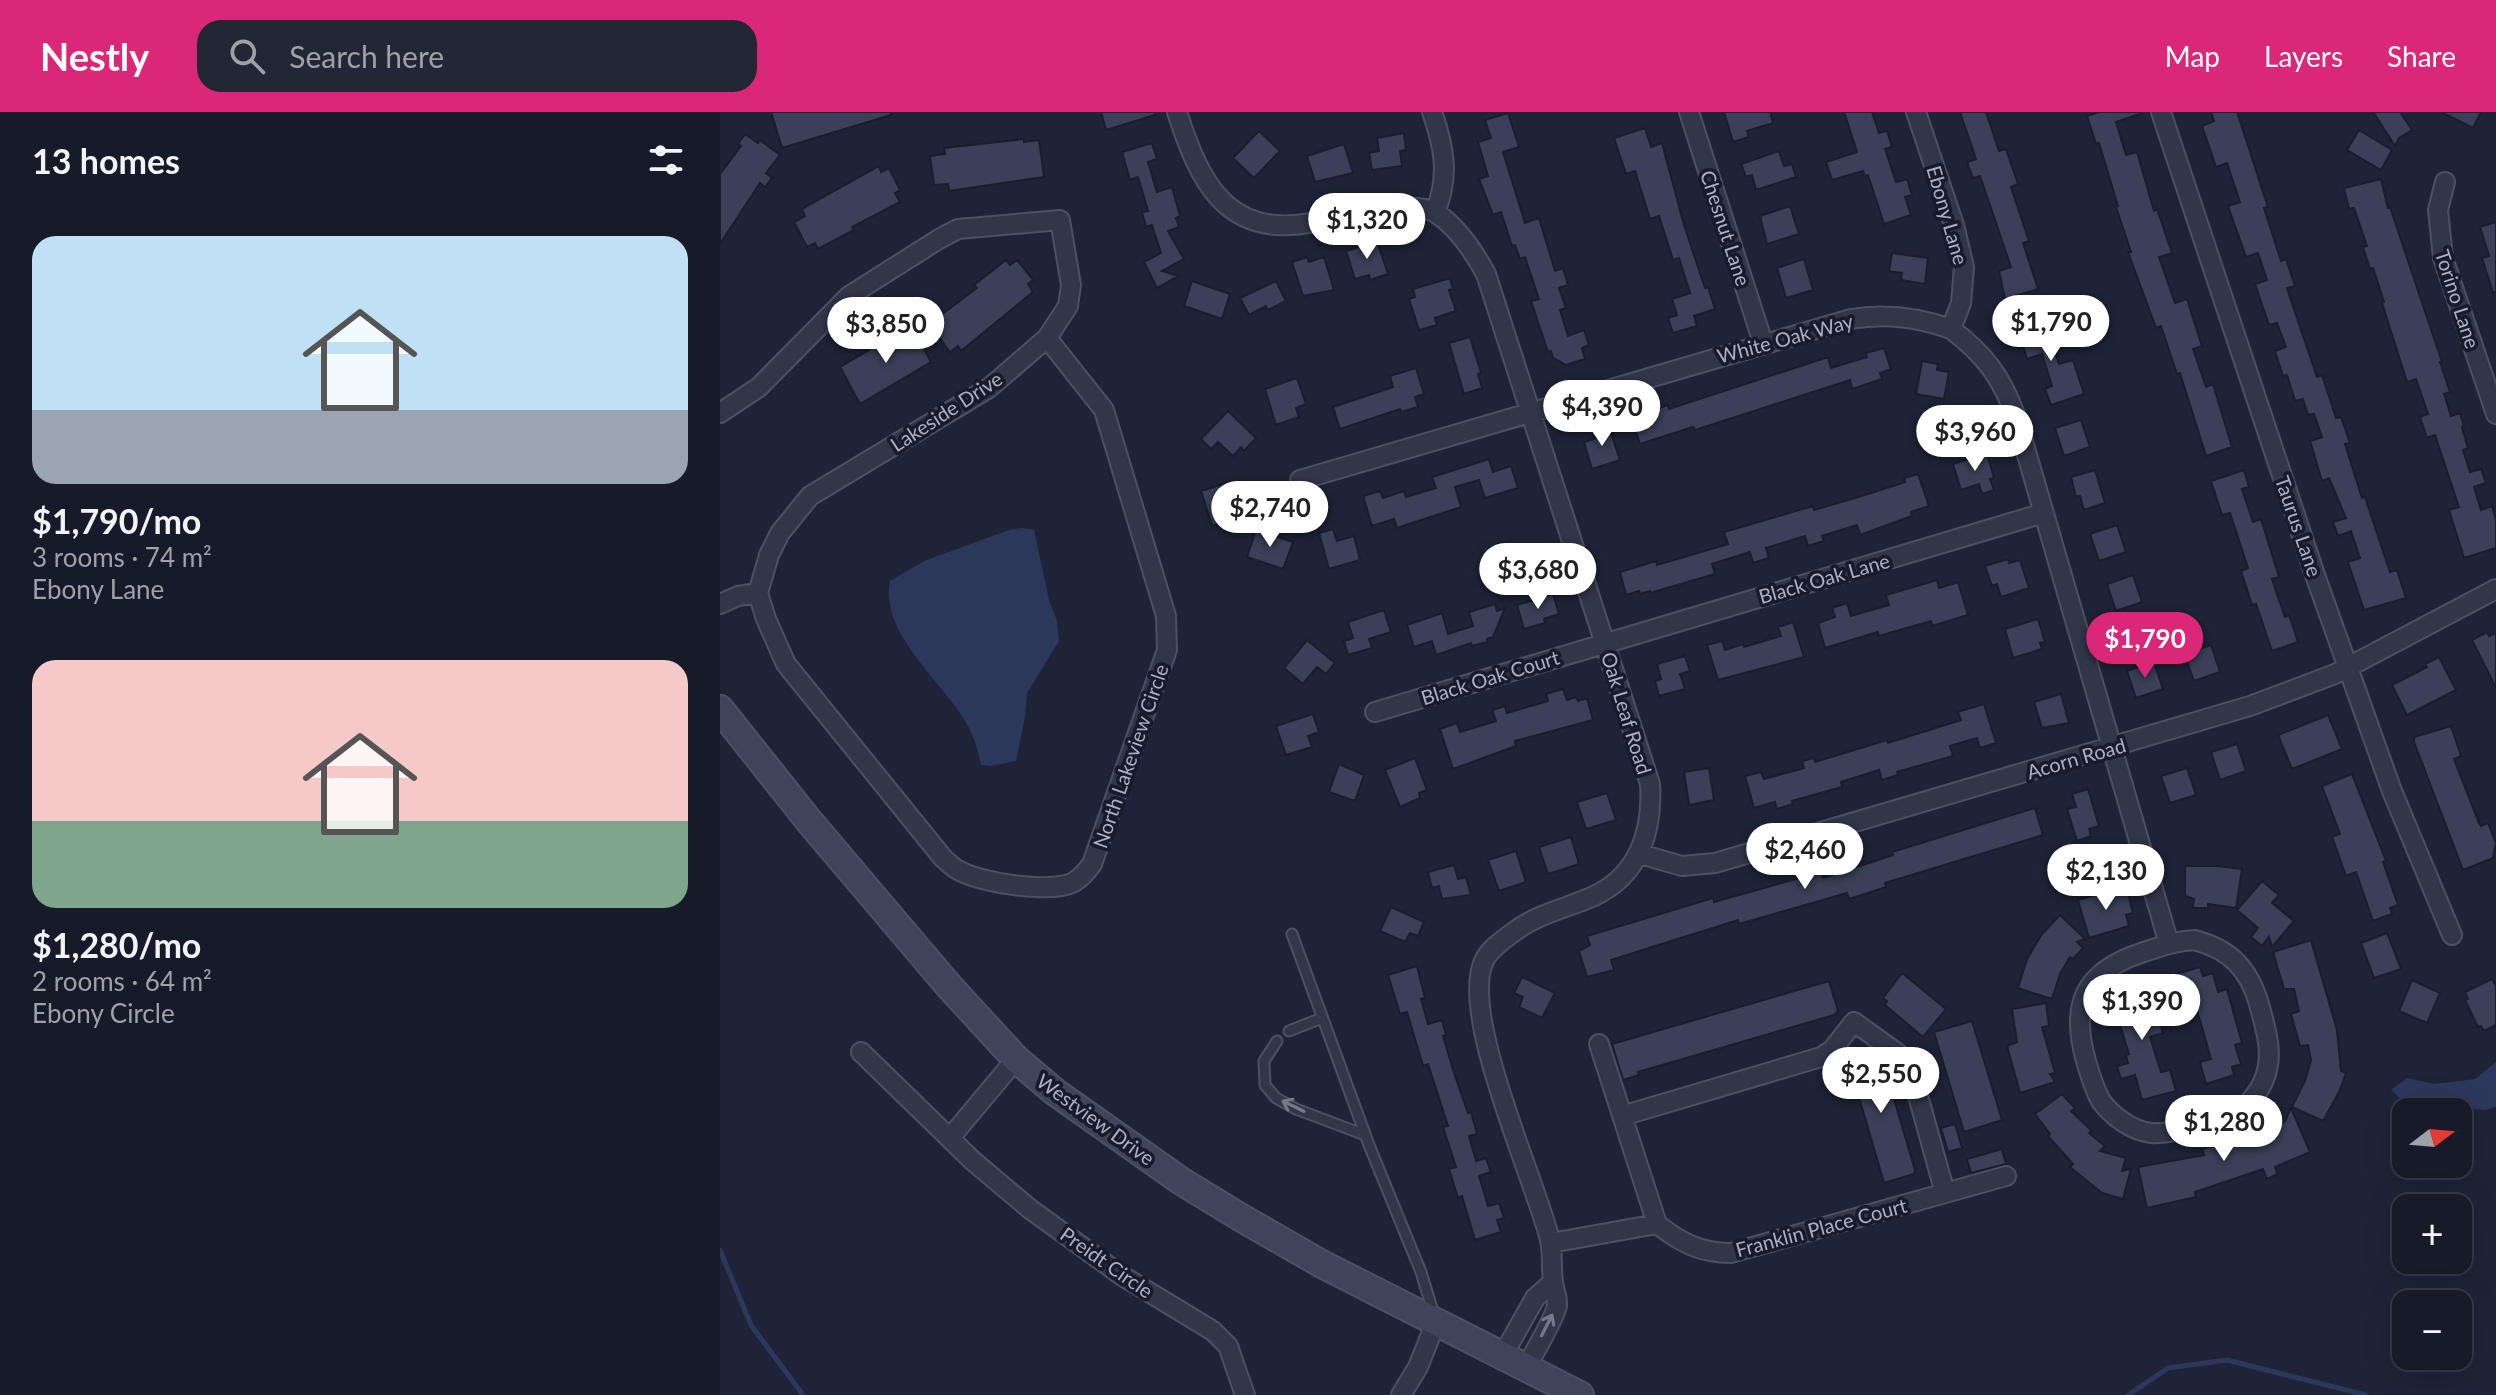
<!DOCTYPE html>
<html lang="en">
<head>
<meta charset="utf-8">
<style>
  :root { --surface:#161a29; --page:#232735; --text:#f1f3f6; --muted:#9ea1a8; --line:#353846; --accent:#db2777 }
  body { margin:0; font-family:Lato,sans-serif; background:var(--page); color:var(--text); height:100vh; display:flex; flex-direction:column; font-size:30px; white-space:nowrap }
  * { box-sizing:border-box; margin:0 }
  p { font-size:26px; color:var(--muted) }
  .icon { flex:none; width:44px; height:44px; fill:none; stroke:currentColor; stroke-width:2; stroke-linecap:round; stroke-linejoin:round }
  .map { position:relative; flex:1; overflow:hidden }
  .sheet { display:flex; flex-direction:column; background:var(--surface); width:720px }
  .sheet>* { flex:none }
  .needle { width:52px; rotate:74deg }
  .fabs { position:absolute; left:1672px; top:986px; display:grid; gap:16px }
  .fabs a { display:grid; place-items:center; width:80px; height:80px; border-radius:16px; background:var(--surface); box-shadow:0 8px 32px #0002,0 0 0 2px var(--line); font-size:40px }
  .price { position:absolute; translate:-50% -68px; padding:0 18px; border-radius:28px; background:#fff; color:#222; font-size:26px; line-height:52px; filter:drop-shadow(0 2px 4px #0008) }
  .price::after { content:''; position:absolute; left:50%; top:48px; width:24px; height:18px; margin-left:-12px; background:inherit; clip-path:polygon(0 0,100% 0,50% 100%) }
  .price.on { background:var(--accent); color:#fff }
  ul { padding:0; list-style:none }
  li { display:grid; align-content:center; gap:16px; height:424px; padding:0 32px }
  li span { display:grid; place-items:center; height:248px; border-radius:24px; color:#555 }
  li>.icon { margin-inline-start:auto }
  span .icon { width:144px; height:144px; fill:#fffc; stroke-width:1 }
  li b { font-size:34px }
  h2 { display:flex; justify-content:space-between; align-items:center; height:96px; padding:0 32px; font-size:34px }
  header { display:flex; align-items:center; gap:48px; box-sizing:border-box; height:112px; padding:0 40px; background:var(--accent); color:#fff }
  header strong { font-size:38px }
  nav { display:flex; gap:44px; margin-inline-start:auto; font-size:28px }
  .search { width:560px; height:72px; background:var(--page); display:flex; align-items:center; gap:20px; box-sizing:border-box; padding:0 28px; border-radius:24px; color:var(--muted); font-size:30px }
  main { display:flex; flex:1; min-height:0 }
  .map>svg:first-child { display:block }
  .water { fill:#2c375c }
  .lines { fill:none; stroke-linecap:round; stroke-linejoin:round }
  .stream { stroke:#2c375c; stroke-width:5 }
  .building { fill:#394058; stroke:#191d2e; stroke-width:2 }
  .lane-casing { stroke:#4c5063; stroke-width:13 }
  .street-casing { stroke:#4c5063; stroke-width:22 }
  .secondary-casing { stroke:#4c5063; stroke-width:30 }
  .lane { stroke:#313648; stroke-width:9 }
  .street { stroke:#313648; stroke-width:18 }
  .secondary { stroke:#3f445b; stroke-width:26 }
  .oneway { stroke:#74798d }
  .labels { text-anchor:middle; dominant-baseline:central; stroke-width:7; stroke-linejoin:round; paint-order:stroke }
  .street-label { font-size:20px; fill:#abb0c5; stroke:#171b2c }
</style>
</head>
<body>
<header>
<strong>Nestly</strong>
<div class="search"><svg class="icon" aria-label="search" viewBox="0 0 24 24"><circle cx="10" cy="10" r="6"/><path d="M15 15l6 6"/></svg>Search here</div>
<nav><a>Map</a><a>Layers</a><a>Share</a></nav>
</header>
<main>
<section class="sheet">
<h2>13 homes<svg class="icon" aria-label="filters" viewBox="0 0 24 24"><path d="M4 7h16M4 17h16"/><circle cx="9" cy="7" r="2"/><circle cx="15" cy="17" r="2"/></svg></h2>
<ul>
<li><span style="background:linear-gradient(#bfe0f5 70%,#9aa5b1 0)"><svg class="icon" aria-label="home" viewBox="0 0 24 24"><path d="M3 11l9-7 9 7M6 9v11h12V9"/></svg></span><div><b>$1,790/mo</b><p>3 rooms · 74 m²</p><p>Ebony Lane</p></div></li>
<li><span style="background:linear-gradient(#f6c9c9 65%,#7fa58c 0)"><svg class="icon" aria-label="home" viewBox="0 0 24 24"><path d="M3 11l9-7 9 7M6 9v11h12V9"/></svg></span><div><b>$1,280/mo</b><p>2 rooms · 64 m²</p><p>Ebony Circle</p></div></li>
</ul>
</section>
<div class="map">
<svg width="1776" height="1283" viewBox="0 0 1776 1283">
  <rect width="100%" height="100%" fill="#1e2337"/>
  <path class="water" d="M303 416 314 418 329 488 337 509 339 529 307 581 305 605 296 649 271 654 261 653C258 638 254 625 247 612 223 570 159 521 170 469L204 449 292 417Z
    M1776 950V995L1766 998 1683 989 1671 978 1687 966 1714 972 1755 967Z"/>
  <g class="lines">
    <path class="stream" d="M0 1138 31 1213 83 1283
      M1408 1283 1448 1256 1507 1248 1646 1283"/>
  </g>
  <path class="building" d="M51 0H170L171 3 62 36Z
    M381 0H435V3L386 18Z
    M1004 0H1050L1053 11 1027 19 1029 25 1013 30Z
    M1124 0H1152L1159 21 1167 19 1172 35 1165 37 1176 70 1187 67 1192 83 1185 85 1191 103 1164 112 1148 63 1145 64 1143 59 1112 68 1106 50 1137 40Z
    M1240 0H1266L1279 39 1286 37 1298 72 1291 75 1309 129 1303 131 1318 177 1285 187 1279 159 1291 155 1260 64 1253 66 1247 50 1256 47Z
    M1379 0H1420V2L1396 10 1406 43 1417 40 1434 99 1437 97 1452 141 1439 145 1455 191 1467 187 1482 234 1473 237 1486 275 1493 272 1512 335 1486 344 1460 261 1457 262 1441 214 1436 216 1408 140H1411L1396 95 1398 94 1379 31 1376 32 1367 4Z
    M1491 0H1517L1548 95 1544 96 1561 149 1566 147 1575 174 1567 176 1597 265 1602 263 1616 306 1621 305 1630 331 1625 332 1642 386 1645 385 1670 460 1677 458 1686 486 1644 498 1628 450 1640 446 1631 419 1618 424 1613 410 1626 406 1609 366 1602 369 1590 329 1602 325 1594 302 1588 303 1583 287 1575 289 1567 263 1563 264 1555 239 1566 235 1557 211 1549 213 1535 172 1547 168 1538 141 1526 145 1508 94 1520 90 1507 51 1496 55 1482 14 1494 9Z
    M1653 0H1680L1692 18 1679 26 1675 34Z
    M1721 0H1761L1753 16Z
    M788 1 799 35 783 40 805 111 819 106 835 159 843 156 848 173 839 176 846 196 840 198 848 224 864 218 869 233 862 236 865 247 846 253 833 246 831 239 828 240 811 189 819 187 805 145 800 147 795 133 792 134 781 100 773 103 759 67 768 64 758 30 771 26 765 8Z
    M925 16 931 35 942 31 964 113 985 176 988 175 995 197 974 204 977 214 953 221 948 206 957 203 952 187 970 181 959 146 953 148 939 104 930 107 915 59 906 62 894 26Z
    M1639 18 1672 38 1661 58 1627 38Z
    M539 19 560 39 534 66 513 46Z
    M684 21 686 38 680 39 682 54 652 58 649 41 659 39 657 26Z
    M25 22 38 31 40 28 60 43 46 61 52 66 45 75 40 71 0 132V62L21 34 18 32Z
    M304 27V30L319 28 324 65 229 79 228 72 214 73 210 44 225 42 224 36Z
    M432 31 437 47 428 50 437 80 452 75 460 104 456 106 459 115 448 119 464 147 442 159 458 164 437 176 424 150 441 141 432 113 426 115 422 100 428 99 418 65 410 68 402 40Z
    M624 32 633 61 595 70 587 44Z
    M1059 39 1064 54 1072 52 1076 65 1036 78 1032 63 1026 65 1021 52Z
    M159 54 161 60 169 56 180 78 175 81 180 90 132 115 134 118 98 137 95 131 87 135 74 110 85 104 82 97Z
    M1661 67 1668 96 1670 95 1722 250H1720L1730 280 1724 282 1731 304 1740 301 1744 314 1742 315 1748 336 1743 338 1750 360 1761 357 1766 371 1754 375 1761 398 1772 394 1776 408V436L1744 446 1729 398 1739 395 1715 323 1707 326 1700 305 1708 302 1696 267 1687 270 1662 191 1664 190 1653 156 1650 157 1643 135 1647 134 1634 96 1629 97 1624 76Z
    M1070 94 1079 122 1047 132 1040 104Z
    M1776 110V180L1773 181 1762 146 1769 144 1760 115Z
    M657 129 668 162 650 168 649 163 635 167 626 139Z
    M1172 141 1208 146 1205 172 1181 168 1182 161 1169 159Z
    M587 145 589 150 604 145 614 178 583 184 572 150Z
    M1084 147 1093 178 1066 186 1057 156Z
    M286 148 290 153 297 148 313 168 308 172 313 180 241 239 238 234 230 240 209 212 257 176 254 173Z
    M730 166 733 177 729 178 736 199 715 206 717 213 699 218 689 187 695 185 693 177Z
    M472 169 510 182 502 207 464 194Z
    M556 169 566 189 548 198 546 194 529 203 520 186Z
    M1323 207 1339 252 1353 248 1364 282 1331 293 1325 277 1332 274 1322 242 1307 247 1297 216Z
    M192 213 211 250 140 292 120 255Z
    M750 225 761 261 758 262 762 276 744 282 729 231Z
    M1164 236 1171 257 1160 261 1162 267 1132 277 1130 268 975 318 973 315 920 332 911 305 948 293 949 297 1108 245 1111 256 1147 245 1146 241Z
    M1202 249 1218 252 1217 258 1229 260 1224 287 1196 282Z
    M696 256 704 282 695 285 698 295 681 300 680 297 620 317 613 295 673 275 670 264Z
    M577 266 586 292 576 296 579 305 556 313 545 277Z
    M508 299 536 326 524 339 521 335 513 344 498 330 491 337 481 327Z
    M1361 308 1370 335 1344 344 1335 316Z
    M888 312 900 348 872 357 864 330 877 326 874 316Z
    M1267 341 1274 366 1270 367 1274 378 1262 382 1259 372 1241 378 1233 352Z
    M769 347 773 360 791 354 798 376 765 386 759 368 735 375 741 395 677 416 674 407 652 414 643 384 660 379 663 386 684 379 686 385 716 376 712 365Z
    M1375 358 1385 391 1364 398 1360 384 1356 385 1351 365Z
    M1524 358 1529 375 1522 377 1533 410 1541 407 1559 465 1552 467 1565 505 1569 503 1578 530 1552 539 1536 492 1532 493 1521 459 1528 456 1510 401 1502 403 1491 369Z
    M1198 362 1209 394 1191 400 1192 404 1140 423 1137 413 1102 424 1104 429 1088 434 1085 424 1046 436 1049 446 1033 451 1030 440 992 452 995 462 930 481V479L920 482 919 479 906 483 900 460 936 449 937 453 1008 432 1004 420 1093 394 1094 398 1145 383 1185 370 1184 366Z
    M516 368 522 387 513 389 519 406 492 414 481 379Z
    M1397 413 1406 440 1379 449 1370 422Z
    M613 417 617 429 634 424 640 448 609 457 599 421Z
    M536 418 573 430 563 457 527 445Z
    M1288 447 1289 451 1300 448 1309 476 1281 485 1277 472 1272 474 1265 454Z
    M1413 463 1422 490 1396 499 1387 472Z
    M1217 468 1219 476 1238 470 1248 503 1212 514 1211 509 1159 524 1158 520 1105 536 1098 511 1115 505 1112 496 1127 491 1131 504 1169 493 1166 483Z
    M833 482 839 502 824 507 825 511 804 517 797 493Z
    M775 492 777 499 785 496 773 525 767 527V530L752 534 751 531 716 543 712 529 694 535 687 513 722 501 728 522 753 514 749 500Z
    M664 498 671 520 649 527 652 536 628 543 624 529 633 526 628 510Z
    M1318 507 1325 530 1320 531 1322 537 1293 546 1285 517Z
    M1073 510 1084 545 998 568 987 533 1002 529 1005 538 1023 532 1024 535 1061 524 1058 515Z
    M1767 520 1769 524 1776 521V576L1752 528Z
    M587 528 615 551 606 562 597 555 583 572 564 556Z
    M1491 533 1500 560 1474 569 1464 542Z
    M965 544 970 559 960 562 965 577 939 584 935 569 941 567 937 552Z
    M1719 545 1736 578 1687 603 1672 573 1707 555 1705 552Z
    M1434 550 1443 577 1416 586 1407 559Z
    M843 577 847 588 856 585 858 589 867 586 873 608 795 629 796 634 733 657 720 617 737 611 740 620 776 609 772 598 785 594 787 601 828 589 826 582Z
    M1341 582 1349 611 1322 616 1314 590Z
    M1264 592 1276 631 1260 636 1257 626 1230 634 1233 644 1177 660 1178 663 1162 668 1159 658 1121 670 1122 675 1072 689 1073 692 1057 697 1055 690 1034 696 1025 664 1041 660 1044 667 1084 656 1082 649 1094 646 1095 650 1167 628 1168 631 1241 608 1238 600Z
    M593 602 599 620 588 624 592 635 566 643 556 614Z
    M1608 603 1622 637 1572 657 1558 623Z
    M1731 614 1741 644 1734 647 1759 711 1761 714 1768 711 1776 731 1773 746 1743 758 1694 630V625Z
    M1517 632 1526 659 1500 668 1491 640Z
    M695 646 707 678 699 681 700 686 680 695 665 658Z
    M619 652 644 663 635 689 609 680Z
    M989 656 994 688 969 693 964 660Z
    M1467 656 1476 683 1450 691 1441 664Z
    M1632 662 1666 749 1663 750 1678 793 1670 796 1672 802 1653 809 1636 760 1626 764 1612 725 1620 722 1602 674Z
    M1368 677 1379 714 1369 717 1371 724 1357 729 1347 697 1356 695 1352 682Z
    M887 681 896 708 866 717 857 690Z
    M1315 696 1323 723 1165 771 1166 775 1129 787 1127 781 1019 812 1018 808 891 848 894 858 867 865 859 839 870 833 867 824 993 786 994 790 1101 760 1103 766 1173 743 1172 740Z
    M851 725 859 752 828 762 819 735Z
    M796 739 806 770 779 779 768 748Z
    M734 753 738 767 746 765 751 783 722 787 719 774 712 776 708 760Z
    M1465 754H1498L1522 757 1516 796 1488 792V796H1473L1474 787 1465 784Z
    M1542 769 1559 783 1552 791 1574 809 1552 835 1549 825 1542 834 1531 825 1538 816 1517 798Z
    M1406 774 1413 801 1406 803 1409 814 1369 826 1358 788Z
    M671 795 704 810 698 824 690 821 685 830 660 819Z
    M1340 803 1365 827 1357 830 1363 836 1353 847 1350 845 1340 862 1332 887 1298 876 1307 847 1322 822Z
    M1667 821 1681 857 1654 866 1641 831Z
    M1591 828 1617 918 1621 959 1626 961 1620 978 1603 1009 1572 995 1585 969 1591 948 1588 933 1580 934 1571 902 1579 899 1574 877H1564L1553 840Z
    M697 854 705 886 701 887 708 912 722 908 726 923 723 924 734 961 748 1001 751 1000 757 1022 749 1024 756 1049 766 1046 771 1060 759 1064 768 1094 779 1091 784 1106 777 1108 781 1120 755 1128 742 1084 738 1086 729 1057 736 1055 723 1015 728 1014 708 952 703 954 687 900 680 902 668 863Z
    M1480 855 1483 864 1493 861 1498 880 1507 877 1522 931 1515 933 1521 952 1512 955 1514 963 1486 972 1480 950 1491 947 1479 905 1471 883 1459 887 1452 863Z
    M1182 861 1226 897 1203 925 1165 893 1167 889 1163 886Z
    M802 865 835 881 822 906 799 895 803 885 794 881Z
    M1772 867 1776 874V913L1764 919 1761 914 1758 915 1745 888 1748 887 1745 880Z
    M1692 868 1720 881 1707 911 1679 899Z
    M1109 869 1118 899 1114 903 918 960 919 963 903 968 892 932Z
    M1429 873 1443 921 1430 925 1441 960 1450 958 1456 979 1422 988 1415 963 1401 967 1397 954 1408 951 1406 943 1409 942 1391 884Z
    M1326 891 1329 914 1322 915 1335 961 1330 962 1335 970 1300 981 1287 934 1297 930 1292 897Z
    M1252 909 1282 1008 1244 1020 1214 920Z
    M1151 937 1167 948 1163 950 1195 1058 1194 1062 1164 1071 1127 944Z
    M1342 982 1355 996 1351 999 1372 1019 1369 1021 1385 1034 1380 1039 1406 1046 1402 1059 1411 1057 1403 1087 1382 1081 1350 1055 1353 1052 1328 1024 1330 1022 1315 1002Z
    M1571 996 1590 1040 1555 1055 1558 1062 1547 1067 1543 1057 1475 1080 1476 1085 1427 1096 1418 1055 1484 1043 1482 1037 1528 1023 1542 1016 1543 1018 1565 1009Z
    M1235 1012 1242 1036 1228 1040 1221 1016Z
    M1282 1037 1286 1052 1251 1061 1247 1047Z"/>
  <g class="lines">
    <defs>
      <path id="lane" d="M572 822 649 1033 701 1160 714 1203
        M569 919 602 906
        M557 929 544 949 545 973 556 986 576 997 645 1023"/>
      <path id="street" d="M457 0C479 68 505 126 590 111 621 106 648 93 680 95 691 96 707 95 716 101 738 115 754 140 766 162L930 672C933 719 919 763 874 784 845 797 816 802 791 822 783 828 770 837 765 847 737 898 815 1067 830 1128 833 1141 831 1156 833 1170 834 1178 838 1187 837 1194 834 1208 814 1240 807 1254
        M712 0C724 34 730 65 715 100
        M969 0 1043 231
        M1196 0 1234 113 1244 155 1241 191 1231 217C1265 243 1281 264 1296 305L1449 832
        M1441 0 1595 463 1672 679 1732 823
        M1725 70 1718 98 1723 146 1776 302
        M0 301 39 275 129 184 219 127 238 117 340 108 351 173 348 194 327 226 269 276 90 384 60 421 49 443 38 481
        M580 368 1131 207C1166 201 1197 205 1231 217
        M0 492 18 484 38 481 46 507 66 552 223 746C228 750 232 755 238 758 260 771 332 782 354 770 362 765 367 759 372 752L447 538 446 504 384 298 327 226
        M655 600 1324 401
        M920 742 962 754 995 751 1530 594 1615 562 1776 477
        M1474 828C1510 837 1529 857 1539 892 1546 918 1555 944 1543 970 1540 977 1532 989 1525 994 1506 1006 1454 1023 1431 1021 1412 1019 1392 1004 1381 989 1374 977 1370 962 1366 949 1350 892 1364 860 1421 841 1439 835 1455 829 1474 828Z
        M879 932 937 1112
        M141 940 253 1049 310 1097 401 1163 493 1219 508 1234 525 1283
        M902 1004 1101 945 1112 938 1134 910 1184 946 1190 955 1225 1081
        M230 1026 296 947
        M831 1131 937 1112C961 1131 981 1141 1011 1141L1286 1064
        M783 1243 815 1186 833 1170
        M681 1283 698 1255 716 1210"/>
      <path id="secondary" d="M0 597 89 709 228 873 296 947 335 980 461 1069 520 1105 600 1151 860 1283"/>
    </defs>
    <use href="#lane" class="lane-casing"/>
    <use href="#street" class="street-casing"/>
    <use href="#secondary" class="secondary-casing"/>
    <use href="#lane" class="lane"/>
    <use href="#street" class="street"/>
    <use href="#secondary" class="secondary"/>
  </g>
  <defs><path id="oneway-shaft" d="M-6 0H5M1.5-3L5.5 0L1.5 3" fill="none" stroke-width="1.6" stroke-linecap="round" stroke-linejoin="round" transform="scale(2)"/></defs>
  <g class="oneway">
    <use href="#oneway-shaft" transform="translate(573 994) rotate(-154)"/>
    <use href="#oneway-shaft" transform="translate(827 1213) rotate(-63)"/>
  </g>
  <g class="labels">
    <g class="street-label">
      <text transform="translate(1228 103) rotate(74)">Ebony Lane</text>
      <text transform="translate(1006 116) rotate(72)">Chesnut Lane</text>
      <text transform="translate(1738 187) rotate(72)">Torino Lane</text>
      <text transform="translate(1065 226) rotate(-15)">White Oak Way</text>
      <text transform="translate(226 299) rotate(-33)">Lakeside Drive</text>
      <text transform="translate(1579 414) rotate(71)">Taurus Lane</text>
      <text transform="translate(1104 466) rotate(-16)">Black Oak Lane</text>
      <text transform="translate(770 565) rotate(-17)">Black Oak Court</text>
      <text transform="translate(907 601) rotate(73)">Oak Leaf Road</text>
      <text transform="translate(410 644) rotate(-71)">North Lakeview Circle</text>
      <text transform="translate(1356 646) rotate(-16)">Acorn Road</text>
      <text transform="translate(376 1007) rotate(36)">Westview Drive</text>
      <text transform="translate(1101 1115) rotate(-15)">Franklin Place Court</text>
      <text transform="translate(387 1150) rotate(35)">Preidt Circle</text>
    </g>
  </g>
</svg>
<div class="fabs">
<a><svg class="needle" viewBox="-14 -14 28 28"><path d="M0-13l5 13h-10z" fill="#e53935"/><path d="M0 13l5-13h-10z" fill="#9ea1a8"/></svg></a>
<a>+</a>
<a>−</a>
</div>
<b class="price" style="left:647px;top:149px">$1,320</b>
<b class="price" style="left:1331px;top:251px">$1,790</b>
<b class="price" style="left:166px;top:253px">$3,850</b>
<b class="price" style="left:882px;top:336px">$4,390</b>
<b class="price" style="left:1255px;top:361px">$3,960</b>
<b class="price" style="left:550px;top:437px">$2,740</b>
<b class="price" style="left:818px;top:499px">$3,680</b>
<b class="price on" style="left:1425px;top:568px">$1,790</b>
<b class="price" style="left:1085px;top:779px">$2,460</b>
<b class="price" style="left:1386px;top:800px">$2,130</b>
<b class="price" style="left:1422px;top:930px">$1,390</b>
<b class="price" style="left:1161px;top:1003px">$2,550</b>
<b class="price" style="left:1504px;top:1051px">$1,280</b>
</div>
</main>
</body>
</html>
